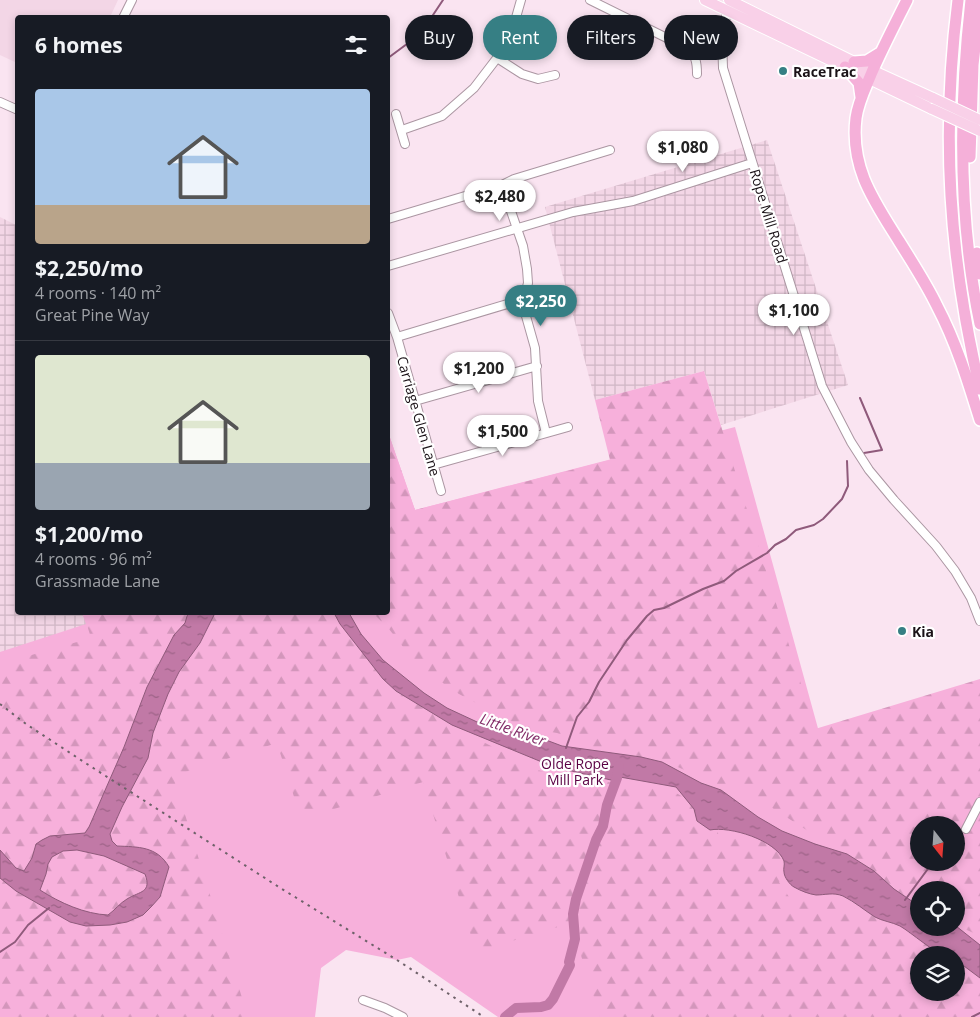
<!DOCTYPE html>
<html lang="en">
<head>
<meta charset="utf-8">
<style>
  :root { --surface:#171b24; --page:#242831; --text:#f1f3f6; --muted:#9ea1a6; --line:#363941; --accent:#367f84 }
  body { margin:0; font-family:"Open Sans",sans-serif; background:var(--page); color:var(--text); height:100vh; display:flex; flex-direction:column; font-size:19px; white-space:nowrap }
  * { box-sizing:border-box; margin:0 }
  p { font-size:16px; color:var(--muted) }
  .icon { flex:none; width:28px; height:28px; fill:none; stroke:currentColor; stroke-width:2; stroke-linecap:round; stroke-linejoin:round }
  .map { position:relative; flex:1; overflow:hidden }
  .panel { position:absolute; left:15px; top:15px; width:375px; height:600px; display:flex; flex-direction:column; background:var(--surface); border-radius:5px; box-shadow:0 2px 8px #0003 }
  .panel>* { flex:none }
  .top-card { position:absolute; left:405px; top:15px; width:475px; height:45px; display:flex; gap:10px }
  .needle { width:32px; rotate:163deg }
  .tools { position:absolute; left:910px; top:816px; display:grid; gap:10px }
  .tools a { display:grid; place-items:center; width:55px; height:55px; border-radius:50%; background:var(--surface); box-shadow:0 2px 8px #0003; font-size:25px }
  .price { position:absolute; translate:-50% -42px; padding:0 11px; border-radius:18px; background:#fff; color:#222; font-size:16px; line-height:32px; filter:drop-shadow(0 1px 2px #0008) }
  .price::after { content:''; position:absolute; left:50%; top:30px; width:15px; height:11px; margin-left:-8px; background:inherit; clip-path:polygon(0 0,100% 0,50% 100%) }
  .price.on { background:var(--accent); color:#fff }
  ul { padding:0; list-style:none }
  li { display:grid; align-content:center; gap:10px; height:265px; padding:0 20px }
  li+li { border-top:1px solid var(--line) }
  li span { display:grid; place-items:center; height:155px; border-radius:5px; color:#555 }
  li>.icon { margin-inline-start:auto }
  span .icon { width:90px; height:90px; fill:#fffc; stroke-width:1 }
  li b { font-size:21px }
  h2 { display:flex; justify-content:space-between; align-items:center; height:60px; padding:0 20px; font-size:21px }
  .pill { padding:0 18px; border-radius:22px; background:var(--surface); box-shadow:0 2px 8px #0003; font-size:18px; line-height:45px }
  .pill.on { background:var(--accent); color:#fff }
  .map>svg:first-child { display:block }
  .built { fill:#f3d6e6 }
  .industrial { fill:url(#industrial-grid) }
  .green { fill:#f7b0db; fill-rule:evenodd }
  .forest { fill:url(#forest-firs); fill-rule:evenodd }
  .water { fill:url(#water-ripples); stroke:#8f5a7b; fill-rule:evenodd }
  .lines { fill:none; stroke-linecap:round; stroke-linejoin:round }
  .stream { stroke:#8f5a7b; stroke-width:2 }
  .river { stroke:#c179a6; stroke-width:10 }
  .minor-casing { stroke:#ab96a2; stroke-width:10 }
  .major-casing { stroke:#fff; stroke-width:12 }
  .highway-casing { stroke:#fff; stroke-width:14 }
  .minor { stroke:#fff; stroke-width:8 }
  .major { stroke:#f9d0e8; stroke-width:10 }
  .highway { stroke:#f5b0d9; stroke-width:11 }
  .rail { stroke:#6e6169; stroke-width:2; stroke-dasharray:2.5 5; stroke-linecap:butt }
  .major-bridge-casing { stroke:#fff; stroke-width:12; stroke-linecap:butt }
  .major-bridge { stroke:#f9d0e8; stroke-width:10 }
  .poi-dot { fill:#367f84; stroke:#fff; stroke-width:2 }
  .labels { text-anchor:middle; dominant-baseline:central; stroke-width:4.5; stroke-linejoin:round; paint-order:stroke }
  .poi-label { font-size:14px; font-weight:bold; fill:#1a1217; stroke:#fff; text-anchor:start }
  .street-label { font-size:14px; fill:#1a1217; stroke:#fff }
  .park-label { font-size:14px; fill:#5a0043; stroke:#fff }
  .water-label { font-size:15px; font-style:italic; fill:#832d68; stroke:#fff }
</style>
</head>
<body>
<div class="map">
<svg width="980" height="1017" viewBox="0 0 980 1017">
  <defs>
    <pattern id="industrial-grid" width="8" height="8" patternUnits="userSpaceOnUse" patternTransform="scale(1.25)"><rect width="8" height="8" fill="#f3d6e6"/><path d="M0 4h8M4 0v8" fill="none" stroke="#d0b7c5"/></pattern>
    <pattern id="forest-firs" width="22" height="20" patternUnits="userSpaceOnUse" patternTransform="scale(1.25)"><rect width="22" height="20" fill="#f7b0db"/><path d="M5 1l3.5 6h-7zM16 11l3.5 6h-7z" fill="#d396bb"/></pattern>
    <pattern id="water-ripples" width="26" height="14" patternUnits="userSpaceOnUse" patternTransform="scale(1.25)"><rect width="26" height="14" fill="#c179a6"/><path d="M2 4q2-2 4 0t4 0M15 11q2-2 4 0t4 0" fill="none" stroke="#9c6286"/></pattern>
  </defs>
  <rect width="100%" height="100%" fill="#fae4f1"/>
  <path class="built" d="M0 0H118L110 17 18 18 17 63 0 55Z"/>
  <path class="industrial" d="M767 140 848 385 721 425 704 371 595 400 545 207Z
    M0 217 18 226V612L83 613 91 638 0 664Z"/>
  <path class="green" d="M735 427 822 743 980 777V1017H498L411 957 397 960 346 950 321 968 315 1017H0V652L86 624 82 613 388 612V432L415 510ZM919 825H956V862H919ZM919 890H956V928H919ZM919 955H956V992H919Z"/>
  <path class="forest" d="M704 371 815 729 980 679V936L956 925V890H919V908L850 858 763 802 733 787 717 785 707 778 689 772 671 764 585 745 557 733 528 728 508 720 459 694 425 671 410 656 389 629 373 613 388 612V432L415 510 610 460 595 400ZM919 825H956V862H919Z
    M83 612 350 613V625L360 647 435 714 449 724 535 769 559 777 616 783 667 790 678 794 689 801 716 828 721 841 729 840 745 832 757 837 787 856 790 871 779 882 789 897 804 899 818 898 830 900 894 923 944 955H919V992H956V963L972 973 973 982 980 987V1017H600L571 923 476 952 423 782 301 819 277 743 173 776 248 1017H0V664L91 638Z"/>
  <path class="water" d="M188 613H215L200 643 179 672 168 694 153 733 148 758 122 807 110 834 112 841 117 846C138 847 157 846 169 867L160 897 151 907 143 915 127 922 110 925 86 926 70 922 16 891 0 878V850L16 868 24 871 32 858 36 844 42 840 50 836 85 833 89 827 124 747 147 687 174 635 185 623ZM77 850 104 856 145 874C152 893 140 891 127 899 120 903 115 910 108 915 85 914 60 903 40 890L46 874 48 864 52 857 63 851Z
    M334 613H349L361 634 383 660 424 693 447 708 490 728 538 737 562 746 641 757 662 762 701 783 721 790 758 817 782 831 815 844 847 854 874 871 894 889 919 906V928H956V926L980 945V978L956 960V955C953 955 948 956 945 955 934 953 912 933 900 926 892 922 882 921 875 917 864 910 855 902 843 896 833 892 825 895 816 895 809 894 801 891 794 887 790 885 784 877 784 872 783 869 785 865 784 861 776 840 730 826 710 830L697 821 694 809 676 787 620 777 611 780 554 767 452 725 396 691 383 679 340 624Z"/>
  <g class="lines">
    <path class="stream" d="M388 58 415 38 431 18 443 0
      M860 398 882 450 864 453
      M566 748 577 717 589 702 599 682 627 640 647 616 654 610 664 608 703 589 724 581 736 571 767 553 775 545 786 539 796 530 814 525 823 519 842 499 848 486 847 461
      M905 900 930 866 932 865 936 870 942 862
      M0 952 15 942 28 925 49 908
      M972 1017 980 1013"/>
    <path class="river" d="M505 1017 516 1008 541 1007 548 1005 553 999 570 965 569 962 575 939 573 914 576 899 596 840 603 826 607 805 617 778 619 766"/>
    <defs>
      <path id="minor" d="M590 0 687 48C696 55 697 63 697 74
        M729 0 722 38 723 68 822 386 851 442 869 470 894 500 936 546 955 571 971 598 980 621
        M123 18 132 0
        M497 58 522 74 538 79 555 75
        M0 102 18 110
        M396 114 405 144
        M402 130 442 116 474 88 497 58 515 21 521 0
        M502 185 523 246 527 269 528 283 524 299V309L535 348 538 401 546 433
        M388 219 502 185 514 179 610 150
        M388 266 573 212 633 201 752 163
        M388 313 397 337 441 491
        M397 337 524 299
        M415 401 537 366
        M433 465 568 427
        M966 829 980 802
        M363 1000 385 1008 403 1017"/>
      <path id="major" d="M705 0 932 109
        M729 0 854 62 933 98"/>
      <path id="highway" d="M907 0C895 24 883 47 872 72 866 87 858 102 856 118 850 168 874 201 899 241 912 262 926 283 937 306 956 342 968 381 980 420
        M958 0C941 135 949 257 980 389
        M971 0C959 107 958 218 980 324
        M854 62 867 61 880 53
        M845 67 859 83 861 97
        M970 157 973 65 980 1
        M977 253 980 274"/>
    </defs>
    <use href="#minor" class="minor-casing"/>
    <use href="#major" class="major-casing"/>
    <use href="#highway" class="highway-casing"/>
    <use href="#minor" class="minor"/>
    <use href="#major" class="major"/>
    <use href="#highway" class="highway"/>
    <path class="rail" d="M0 704 26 724 87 764 282 889 397 960 484 1017"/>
    <defs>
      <path id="major-bridge" d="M933 98 980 120
        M932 109 980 131"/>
    </defs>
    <use href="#major-bridge" class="major-bridge-casing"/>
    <use href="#major-bridge" class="major-bridge"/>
  </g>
  <g class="poi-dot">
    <circle cx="783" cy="71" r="5"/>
    <circle cx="902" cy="631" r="5"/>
  </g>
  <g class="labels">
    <g class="poi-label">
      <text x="793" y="71">RaceTrac</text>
      <text x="912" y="631">Kia</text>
    </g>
    <g class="street-label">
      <text transform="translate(769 216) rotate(73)">Rope Mill Road</text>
      <text transform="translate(419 416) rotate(74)">Carriage Glen Lane</text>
    </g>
    <g class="park-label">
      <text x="575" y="763">Olde Rope<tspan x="575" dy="16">Mill Park</tspan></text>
    </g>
    <g class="water-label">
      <text transform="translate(513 729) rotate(20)">Little River</text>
    </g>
  </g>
</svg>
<div class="tools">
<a><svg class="needle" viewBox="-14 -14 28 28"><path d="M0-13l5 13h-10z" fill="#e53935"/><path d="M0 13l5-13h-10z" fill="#9ea1a6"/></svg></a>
<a><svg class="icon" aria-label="locate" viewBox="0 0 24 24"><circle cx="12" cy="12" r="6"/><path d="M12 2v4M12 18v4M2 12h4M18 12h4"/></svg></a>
<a><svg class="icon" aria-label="layers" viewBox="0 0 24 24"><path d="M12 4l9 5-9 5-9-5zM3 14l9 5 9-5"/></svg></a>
</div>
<b class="price" style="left:683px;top:173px">$1,080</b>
<b class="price" style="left:500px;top:222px">$2,480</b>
<b class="price on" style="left:541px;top:327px">$2,250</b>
<b class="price" style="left:794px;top:336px">$1,100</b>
<b class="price" style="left:479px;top:394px">$1,200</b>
<b class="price" style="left:503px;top:457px">$1,500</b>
<div class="top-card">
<a class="pill">Buy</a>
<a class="pill on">Rent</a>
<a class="pill">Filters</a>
<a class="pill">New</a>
</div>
<section class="panel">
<h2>6 homes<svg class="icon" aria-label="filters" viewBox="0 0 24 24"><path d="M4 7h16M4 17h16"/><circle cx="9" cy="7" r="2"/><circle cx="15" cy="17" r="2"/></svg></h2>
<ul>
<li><span style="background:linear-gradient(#a9c7e8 75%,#b9a48a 0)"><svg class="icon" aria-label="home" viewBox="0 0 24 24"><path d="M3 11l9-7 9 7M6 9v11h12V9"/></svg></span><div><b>$2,250/mo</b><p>4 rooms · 140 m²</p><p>Great Pine Way</p></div></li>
<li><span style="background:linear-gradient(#dfe7d0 70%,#9aa5b1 0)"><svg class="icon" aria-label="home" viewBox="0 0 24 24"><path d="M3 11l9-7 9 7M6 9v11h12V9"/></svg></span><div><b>$1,200/mo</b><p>4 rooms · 96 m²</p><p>Grassmade Lane</p></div></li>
</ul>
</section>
</div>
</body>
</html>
